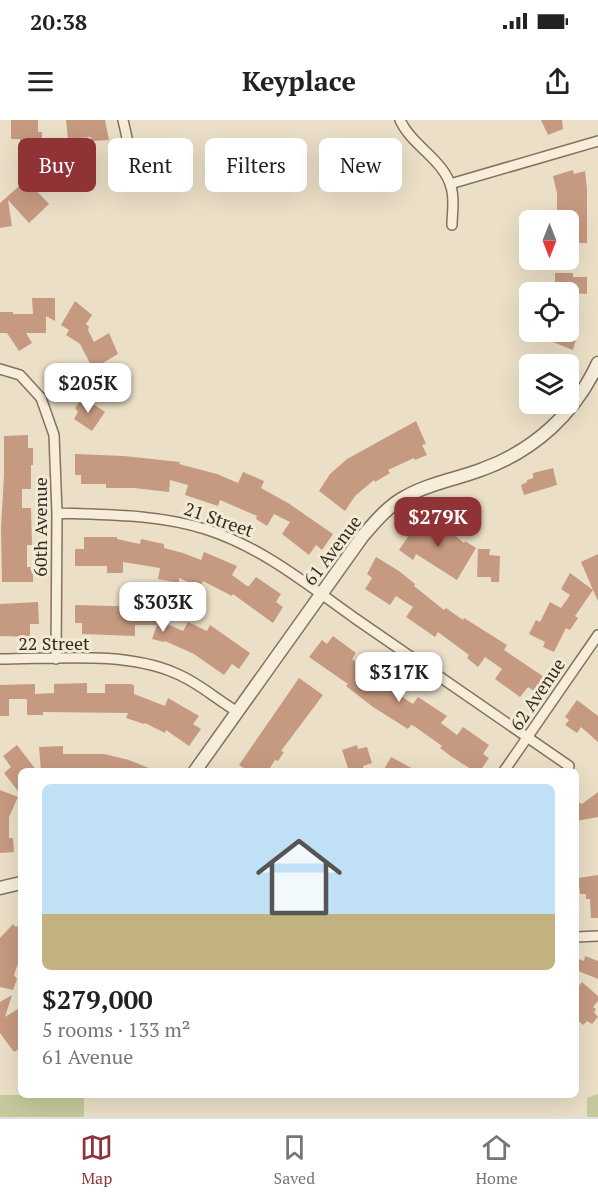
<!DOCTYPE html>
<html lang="en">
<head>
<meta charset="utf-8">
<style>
  :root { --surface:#fff; --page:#f6f6f6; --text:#222; --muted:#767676; --line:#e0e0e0; --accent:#903337 }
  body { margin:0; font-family:"PT Serif",serif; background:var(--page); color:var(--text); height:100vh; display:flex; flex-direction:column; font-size:22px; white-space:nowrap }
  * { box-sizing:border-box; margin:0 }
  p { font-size:20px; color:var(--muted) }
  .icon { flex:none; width:33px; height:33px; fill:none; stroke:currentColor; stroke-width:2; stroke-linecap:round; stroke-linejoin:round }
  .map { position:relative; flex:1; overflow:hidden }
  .panel { position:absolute; left:18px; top:648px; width:561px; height:330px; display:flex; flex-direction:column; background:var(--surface); border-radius:9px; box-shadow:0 6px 24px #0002 }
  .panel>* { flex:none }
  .hud { position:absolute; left:18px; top:18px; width:562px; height:54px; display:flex; gap:12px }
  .needle { width:39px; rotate:180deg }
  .fabs { position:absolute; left:519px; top:90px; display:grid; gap:12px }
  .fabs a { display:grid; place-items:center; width:60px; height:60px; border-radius:9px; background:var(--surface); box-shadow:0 6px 24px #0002; font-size:30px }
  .price { position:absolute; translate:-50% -51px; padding:0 14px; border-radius:12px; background:#fff; color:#222; font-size:20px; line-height:39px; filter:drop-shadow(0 2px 3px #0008) }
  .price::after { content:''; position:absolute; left:50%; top:36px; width:18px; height:14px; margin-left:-9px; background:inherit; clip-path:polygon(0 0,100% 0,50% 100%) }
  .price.current { background:var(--accent); color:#fff }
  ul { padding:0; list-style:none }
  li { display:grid; align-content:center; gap:12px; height:318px; padding:0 24px }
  li span { display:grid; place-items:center; height:186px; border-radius:9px; color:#555 }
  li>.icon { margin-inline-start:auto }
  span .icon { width:108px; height:108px; fill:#fffc; stroke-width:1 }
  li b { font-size:26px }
  .chip { padding:0 21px; border-radius:9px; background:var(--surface); box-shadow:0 6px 24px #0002; font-size:21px; line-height:54px }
  .chip.current { background:var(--accent); color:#fff }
  .status { display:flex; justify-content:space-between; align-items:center; height:42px; padding:0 30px; background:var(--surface); direction:ltr }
  .status svg { height:16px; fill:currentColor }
  header { display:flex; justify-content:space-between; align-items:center; height:78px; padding:0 24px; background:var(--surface); font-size:27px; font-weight:600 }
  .dock { display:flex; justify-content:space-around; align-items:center; height:84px; border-top:2px solid var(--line); background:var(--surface); font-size:16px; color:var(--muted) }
  .dock a { display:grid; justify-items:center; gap:3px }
  .dock .current { color:var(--accent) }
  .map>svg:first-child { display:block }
  .green { fill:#c5c99c }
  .building { fill:#c69a80 }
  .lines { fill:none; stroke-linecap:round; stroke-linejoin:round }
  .minor-casing { stroke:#86715e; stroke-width:12 }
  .tertiary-casing { stroke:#86715e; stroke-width:15 }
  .minor { stroke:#f6edda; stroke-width:9 }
  .tertiary { stroke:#f6edda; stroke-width:12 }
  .labels { text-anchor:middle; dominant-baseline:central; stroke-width:6; stroke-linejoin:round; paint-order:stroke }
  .street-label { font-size:18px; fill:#372a20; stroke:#f3ead6 }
</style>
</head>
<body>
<div class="status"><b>20:38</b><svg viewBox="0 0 49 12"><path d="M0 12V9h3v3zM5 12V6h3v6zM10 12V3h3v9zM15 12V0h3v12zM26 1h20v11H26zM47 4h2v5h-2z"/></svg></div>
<header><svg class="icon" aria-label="menu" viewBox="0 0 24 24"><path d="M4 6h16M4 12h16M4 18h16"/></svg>Keyplace<svg class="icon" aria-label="share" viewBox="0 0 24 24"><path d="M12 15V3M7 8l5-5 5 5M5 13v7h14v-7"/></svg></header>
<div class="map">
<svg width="598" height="997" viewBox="0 0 598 997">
  <rect width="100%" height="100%" fill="#ebdfc7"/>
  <path class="green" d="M598 974V997H587V978Z
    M0 975H84V997H0Z"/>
  <path class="building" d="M11 0H38V12H42V32L52 33 49 57 19 54 20 19H11Z
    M66 0H105L109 20 92 21 91 17 68 19Z
    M541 0H562L563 9 548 15Z
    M573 50 574 54 585 51 587 69V123H573V116H568V100H557V73L553 56Z
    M26 60 49 84 29 103 8 80 12 106 0 108V83Z
    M555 153H573V157H587V174L555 172Z
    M32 178H55V201L46 196V213H26L32 223 19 231 7 213H0V192H13V194H33Z
    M75 181 92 195 86 204 89 207 88 210 94 222 109 213 118 234 96 247 122 256 114 278 82 266 87 254 95 253 80 224 66 215 69 210 61 205Z
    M545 212H567L577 215 573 230 543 218Z
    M83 277 105 292 92 311 74 299 78 292 75 288Z
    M416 301 426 324 422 325 427 335 415 340 414 338 388 350 390 353 375 362 374 360 355 376 345 391 319 371 330 354 347 339Z
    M28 315V328H33V345H31V369H22V388H31L32 425H27V447H33V462H2L1 409 4 355V316Z
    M75 334 124 336 180 342 179 344 217 354 238 363 243 352 264 361 261 368 288 383 333 414 322 430 316 425 309 435 282 414 290 402 274 394 267 406 256 399 257 396 220 380 218 386 185 375 188 365 170 360 169 372 134 368H106V364H81V355H75Z
    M553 348 557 365 524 375 521 365 527 362V360L533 358V353Z
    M425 400 438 410 442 405 464 423 465 421 476 428 457 460 416 434 413 440 399 430 416 405Z
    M84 417H117V419L140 424 141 419 164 424V428L183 433 201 440 204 432 237 446 232 455 247 466H249L256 457 281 474 276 482 283 487 273 503 233 474 232 476 203 461 200 467 179 458V463L158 459 160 448 123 442V453H107V446H75V429H84Z
    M478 429H490L489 435 500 436 499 462H491V457H477Z
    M598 434V481L593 470 575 496 578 498 570 510 566 508 554 532 543 527 545 522 529 514 536 500 540 502 550 482 561 488 570 475 561 469 570 453 593 470 581 442Z
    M376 437 399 451 415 464 414 466 444 490 446 488 463 500 464 498 507 525 504 530 544 557 534 571 528 567 520 577 495 559 502 549 485 537 478 547 467 538 469 535 438 512 435 517 406 497 413 487 396 476 390 485 365 469 372 458 367 454Z
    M38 482 39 504H30V517L0 516V484Z
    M75 485 150 487 171 495 167 504 183 511 188 502 207 511 210 505 250 533 239 549 232 544 224 555 194 534 165 521 164 522 152 519 157 505H135V516L82 514V503H75Z
    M333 516 356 533 352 539 368 550 372 543 404 566 399 575 413 584 418 577 447 596 441 603 457 615 463 607 489 625 483 634 489 638 480 651H474L452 637 440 628 442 626 414 606 411 605 408 609 373 587 346 566 348 564 309 537 322 520 327 524Z
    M299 558 323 575 281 631 284 632 278 641 275 640 268 651H248L239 645Z
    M87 563V573H105V564H130L134 565V577V574L165 586 168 578 199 596 193 604 201 609 189 626 166 610 165 613 145 603 144 604 126 598 128 593 43 592V595H27V579H9V596H0V565L35 564V574L54 573V564Z
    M577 580 598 596V622L581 607 577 613 565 605 569 600 565 597Z
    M17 625 37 651H21V675L4 653 11 647 3 636Z
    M357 625 358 629 367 627 372 643 363 646 364 651H349L342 630Z
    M63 626V634H104L129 640 156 651H41L39 627Z
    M391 637 417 651H383Z
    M0 670 18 677 9 697V718H13L14 732 0 733Z
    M598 672V697L576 701V681L582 684Z
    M598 755V798H591L590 779H586V774H580L578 758Z
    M21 803V835L14 855 17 859 13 870 0 867V818L13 804 16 807Z
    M585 836 598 841V859L576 850V838L584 841Z
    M582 862 598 876V881L593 887 596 889 594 892 598 897 592 904 587 901 583 905 576 899V869Z
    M12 875 5 897 21 887V928L14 932 0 913V882Z"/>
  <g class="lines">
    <defs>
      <path id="minor" d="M123 0 132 40
        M400 0C412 26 444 40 451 67 455 79 452 93 452 105
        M450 64 598 21
        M0 249 20 255 41 278 54 315 57 393 56 539
        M57 393C107 395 156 394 205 409 262 427 308 465 356 499 427 548 498 597 569 646
        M0 539C55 539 124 531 175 553 198 562 217 580 238 592
        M504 651 598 515
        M576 817 598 816"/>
      <path id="tertiary" d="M195 651 362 417C374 403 388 386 405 377 429 363 458 359 483 349 535 330 575 293 598 243
        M0 768 21 763"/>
    </defs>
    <use href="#minor" class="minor-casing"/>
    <use href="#tertiary" class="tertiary-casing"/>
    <use href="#minor" class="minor"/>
    <use href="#tertiary" class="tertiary"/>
  </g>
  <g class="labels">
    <g class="street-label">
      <text transform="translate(219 399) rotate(19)">21 Street</text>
      <text transform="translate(40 407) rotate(-90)">60th Avenue</text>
      <text transform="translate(332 430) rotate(-53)">61 Avenue</text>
      <text x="54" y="523">22 Street</text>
      <text transform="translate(537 574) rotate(-56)">62 Avenue</text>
    </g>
  </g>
</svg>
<div class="fabs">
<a><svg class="needle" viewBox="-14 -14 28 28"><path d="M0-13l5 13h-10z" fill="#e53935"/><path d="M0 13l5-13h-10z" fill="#767676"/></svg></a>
<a><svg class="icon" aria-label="locate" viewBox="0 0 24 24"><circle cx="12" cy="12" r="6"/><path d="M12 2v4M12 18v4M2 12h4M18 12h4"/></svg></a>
<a><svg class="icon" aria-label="layers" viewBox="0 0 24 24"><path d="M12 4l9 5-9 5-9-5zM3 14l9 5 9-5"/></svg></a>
</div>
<b class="price" style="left:88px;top:294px">$205K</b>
<b class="price current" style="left:438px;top:428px">$279K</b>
<b class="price" style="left:163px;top:513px">$303K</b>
<b class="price" style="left:399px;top:583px">$317K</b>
<div class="hud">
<a class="chip current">Buy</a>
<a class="chip">Rent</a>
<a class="chip">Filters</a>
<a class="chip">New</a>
</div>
<section class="panel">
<ul>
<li><span style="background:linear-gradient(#bfe0f5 70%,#c2b280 0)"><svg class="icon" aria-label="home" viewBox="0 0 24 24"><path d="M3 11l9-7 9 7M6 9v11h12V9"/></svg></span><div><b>$279,000</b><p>5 rooms · 133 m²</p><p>61 Avenue</p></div></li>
</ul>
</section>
</div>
<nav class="dock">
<a class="current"><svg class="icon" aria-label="map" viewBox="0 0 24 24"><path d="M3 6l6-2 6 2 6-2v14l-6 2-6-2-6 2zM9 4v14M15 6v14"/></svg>Map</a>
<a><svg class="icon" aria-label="saved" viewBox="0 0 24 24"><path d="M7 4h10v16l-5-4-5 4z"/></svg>Saved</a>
<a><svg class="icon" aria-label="home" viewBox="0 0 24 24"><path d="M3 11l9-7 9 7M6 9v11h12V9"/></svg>Home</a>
</nav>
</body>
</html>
